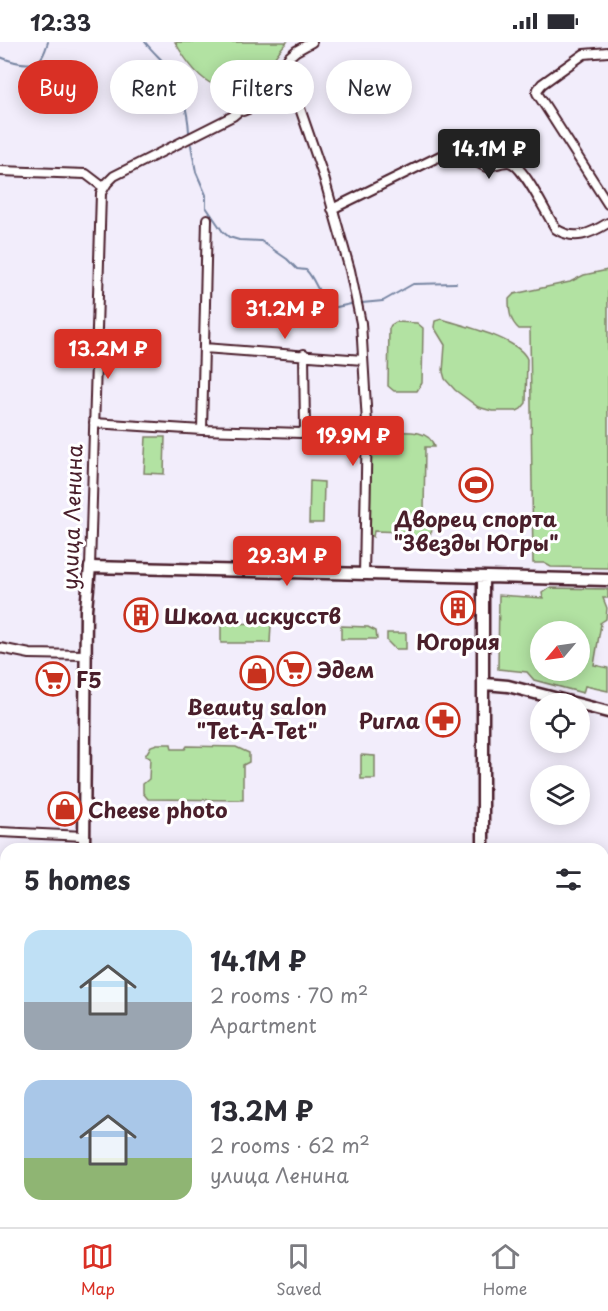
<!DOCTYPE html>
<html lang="en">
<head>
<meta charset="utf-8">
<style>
  :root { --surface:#fff; --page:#f2f2f3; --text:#2b2b33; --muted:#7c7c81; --line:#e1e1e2; --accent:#d93025 }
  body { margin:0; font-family:"Playpen Sans",sans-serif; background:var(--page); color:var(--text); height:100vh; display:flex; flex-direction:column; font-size:22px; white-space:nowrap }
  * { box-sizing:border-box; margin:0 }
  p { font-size:20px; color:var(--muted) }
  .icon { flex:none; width:33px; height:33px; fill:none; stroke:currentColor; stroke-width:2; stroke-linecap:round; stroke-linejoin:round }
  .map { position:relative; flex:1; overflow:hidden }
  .drawer { position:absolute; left:0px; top:801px; width:609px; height:384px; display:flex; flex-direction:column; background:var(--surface); border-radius:18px 18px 0 0; box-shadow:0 3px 15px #0003 }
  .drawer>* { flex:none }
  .top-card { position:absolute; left:18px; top:18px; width:573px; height:54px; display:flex; gap:12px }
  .needle { width:39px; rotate:241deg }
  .buttons { position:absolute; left:530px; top:579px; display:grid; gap:12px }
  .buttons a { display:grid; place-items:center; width:60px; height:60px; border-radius:50%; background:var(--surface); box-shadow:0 3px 15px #0003; font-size:30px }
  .price { position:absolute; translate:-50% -51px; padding:0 14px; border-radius:6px; background:var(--accent); color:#fff; font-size:20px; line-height:39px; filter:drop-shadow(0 2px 3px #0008) }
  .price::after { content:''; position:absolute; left:50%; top:36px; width:18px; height:14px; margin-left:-9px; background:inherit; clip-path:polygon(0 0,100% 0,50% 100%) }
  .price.current { background:#222; color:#fff }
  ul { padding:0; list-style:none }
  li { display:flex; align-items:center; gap:18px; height:150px; padding:0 24px }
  li span { display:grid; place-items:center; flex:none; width:168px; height:120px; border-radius:18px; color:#555 }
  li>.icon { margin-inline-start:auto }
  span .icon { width:72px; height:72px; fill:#fffc; stroke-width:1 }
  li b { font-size:26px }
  h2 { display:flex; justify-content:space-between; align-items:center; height:72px; padding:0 24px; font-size:26px }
  .tag { padding:0 21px; border-radius:27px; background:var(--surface); box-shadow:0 3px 15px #0003; font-size:21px; line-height:54px }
  .tag.current { background:var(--accent); color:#fff }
  .status { display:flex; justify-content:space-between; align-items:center; height:42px; padding:0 30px; background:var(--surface); direction:ltr }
  .status svg { height:16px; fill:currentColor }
  .tabs { display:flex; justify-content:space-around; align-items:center; height:84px; border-top:2px solid var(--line); background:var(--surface); font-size:16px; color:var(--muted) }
  .tabs a { display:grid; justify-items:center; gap:3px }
  .tabs .current { color:var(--accent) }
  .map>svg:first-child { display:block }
  .green { fill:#b2e2a2; stroke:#7e8066; stroke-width:1.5; fill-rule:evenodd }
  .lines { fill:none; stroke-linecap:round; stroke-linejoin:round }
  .stream { stroke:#7785a2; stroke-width:2 }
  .minor-casing { stroke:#4a1f2b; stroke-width:12 }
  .major-casing { stroke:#4a1f2b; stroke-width:15 }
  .minor { stroke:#fff; stroke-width:8 }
  .major { stroke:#fff; stroke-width:10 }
  .labels { text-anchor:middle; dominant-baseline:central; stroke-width:6; stroke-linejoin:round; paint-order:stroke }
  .street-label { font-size:21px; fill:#4a1f2b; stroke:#fff }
  .poi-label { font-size:21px; font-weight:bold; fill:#4a1f2b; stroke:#fff; text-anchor:start }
</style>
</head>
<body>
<div class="status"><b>12:33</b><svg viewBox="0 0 49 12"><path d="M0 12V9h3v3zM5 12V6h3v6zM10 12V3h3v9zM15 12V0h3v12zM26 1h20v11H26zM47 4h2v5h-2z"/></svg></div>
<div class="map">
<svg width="608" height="1185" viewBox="0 0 608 1185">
  <rect width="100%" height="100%" fill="#f2edfb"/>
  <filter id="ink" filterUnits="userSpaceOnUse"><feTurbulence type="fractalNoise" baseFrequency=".0167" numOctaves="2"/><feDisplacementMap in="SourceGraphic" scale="12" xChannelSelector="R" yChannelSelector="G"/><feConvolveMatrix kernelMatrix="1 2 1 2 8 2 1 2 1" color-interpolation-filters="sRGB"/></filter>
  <g filter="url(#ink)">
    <path class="green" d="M175 0H287C279 8 274 18 266 25 225 64 199 42 175 0Z
      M608 228V526L551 525 544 521H533L530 287H519C510 279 509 270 509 257L514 252 570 240 584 233Z
      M442 277C463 284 518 296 527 317L526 361 521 367 517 369H492L478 365 455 348 445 337 443 330 445 303 434 285 435 279Z
      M396 280 417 281 423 286 422 341 417 349H394L388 344 389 287 391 283Z
      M381 390C397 391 430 384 434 405H425L424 470C444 488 423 508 406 490L374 489 373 495 370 493 371 402 374 394Z
      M146 395H165L164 432 144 431Z
      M310 439 324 440 323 481H309Z
      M549 546 608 547V556H603L607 566 606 577 600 581 601 582 594 623 608 626V649L585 644 583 651 534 638 527 630 498 627 499 553 543 556 542 551ZM540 590H579V628H540Z
      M221 581 271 582 270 601H221Z
      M341 584 368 585 376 589 377 597H341Z
      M387 591H406V607H395L387 599Z
      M157 702H171L172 707H185L187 704 236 705 249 711V720L243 723V758L148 757 143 751V742L149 737 150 716 145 714 151 704Z
      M361 713 375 714V737H361Z"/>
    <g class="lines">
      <path class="stream" d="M145 0C152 9 161 17 168 25 181 42 188 70 189 90
        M0 15C10 19 29 26 39 18 44 15 46 6 48 0
        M191 103 196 130 206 153V165L223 190 229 195 239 198 261 199 287 217 297 227 306 228C317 239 317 253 332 266L351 262
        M362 261 383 259 413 242 456 241"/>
      <defs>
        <path id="minor" d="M608 10 584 12 542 42 538 47 537 51 608 162
          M285 23 324 136 350 228 361 281 367 381 364 533
          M243 69 284 52 292 53 297 58
          M0 129 86 132 103 145
          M332 167 442 113 457 110 486 125C493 124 502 119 509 120 524 123 547 174 556 187 574 199 590 192 608 181
          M204 306 363 318
          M94 381 202 388 301 391 305 387 304 312
          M202 388 207 177
          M90 525 101 151 107 141 114 134 233 74 272 41 289 15 296 9 312 0
          M0 606 30 612 85 613
          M0 790 84 794"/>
        <path id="major" d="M485 642 508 644 608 670
          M84 807 86 567 90 525 608 538
          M483 807V536
          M81 1185V1179
          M482 1185V1179"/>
      </defs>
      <use href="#minor" class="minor-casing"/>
      <use href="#major" class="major-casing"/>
      <use href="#minor" class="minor"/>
      <use href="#major" class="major"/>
    </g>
  </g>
  <defs>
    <symbol id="stadium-ring" viewBox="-11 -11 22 22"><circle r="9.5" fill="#fff" stroke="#c8321e" stroke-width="1.5"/><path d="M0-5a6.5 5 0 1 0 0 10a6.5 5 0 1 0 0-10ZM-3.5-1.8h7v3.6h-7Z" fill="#c8321e"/></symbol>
    <symbol id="building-ring" viewBox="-11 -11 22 22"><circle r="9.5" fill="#fff" stroke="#c8321e" stroke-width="1.5"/><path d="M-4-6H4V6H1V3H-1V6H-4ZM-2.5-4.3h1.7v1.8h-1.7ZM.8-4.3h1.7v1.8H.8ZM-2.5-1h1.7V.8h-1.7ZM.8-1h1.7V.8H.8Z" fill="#c8321e"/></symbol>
    <symbol id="supermarket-ring" viewBox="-11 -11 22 22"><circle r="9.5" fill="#fff" stroke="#c8321e" stroke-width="1.5"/><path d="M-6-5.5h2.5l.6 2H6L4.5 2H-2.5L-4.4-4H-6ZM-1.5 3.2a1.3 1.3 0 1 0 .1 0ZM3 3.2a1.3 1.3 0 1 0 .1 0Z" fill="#c8321e"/></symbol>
    <symbol id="shop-ring" viewBox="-11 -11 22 22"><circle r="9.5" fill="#fff" stroke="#c8321e" stroke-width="1.5"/><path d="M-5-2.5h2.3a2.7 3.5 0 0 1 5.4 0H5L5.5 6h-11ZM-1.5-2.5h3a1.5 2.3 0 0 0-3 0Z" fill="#c8321e"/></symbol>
    <symbol id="pharmacy-ring" viewBox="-11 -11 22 22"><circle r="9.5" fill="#fff" stroke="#c8321e" stroke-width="1.5"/><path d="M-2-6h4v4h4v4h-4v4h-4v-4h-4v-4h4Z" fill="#c8321e"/></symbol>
  </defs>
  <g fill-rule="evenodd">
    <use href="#stadium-ring" x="457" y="424" width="38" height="38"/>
    <use href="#building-ring" x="439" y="547" width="38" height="38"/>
    <use href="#building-ring" x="122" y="554" width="38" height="38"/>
    <use href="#supermarket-ring" x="275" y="608" width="38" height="38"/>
    <use href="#shop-ring" x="238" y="612" width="38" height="38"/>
    <use href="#supermarket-ring" x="34" y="618" width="38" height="38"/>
    <use href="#pharmacy-ring" x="424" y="659" width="38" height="38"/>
    <use href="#shop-ring" x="46" y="748" width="38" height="38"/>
  </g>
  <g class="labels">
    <g class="street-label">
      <text transform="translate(71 475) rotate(-88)">улица Ленина</text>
    </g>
    <g class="poi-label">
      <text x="476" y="476" text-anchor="middle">Дворец спорта<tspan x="476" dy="24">"Звезды Югры"</tspan></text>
      <text x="164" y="573">Школа искусств</text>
      <text x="458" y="599" text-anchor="middle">Югория</text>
      <text x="317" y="627">Эдем</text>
      <text x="76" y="637">F5</text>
      <text x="257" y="664" text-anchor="middle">Beauty salon<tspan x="257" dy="24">"Tet-A-Tet"</tspan></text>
      <text x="420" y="678" text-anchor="end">Ригла</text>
      <text x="88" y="767">Cheese photo</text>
    </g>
  </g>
</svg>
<div class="buttons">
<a><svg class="needle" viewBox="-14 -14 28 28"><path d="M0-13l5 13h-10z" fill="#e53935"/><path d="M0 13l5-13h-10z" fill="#7c7c81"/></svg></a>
<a><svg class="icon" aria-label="locate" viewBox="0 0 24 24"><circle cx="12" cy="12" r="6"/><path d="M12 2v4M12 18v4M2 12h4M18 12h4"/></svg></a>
<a><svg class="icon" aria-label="layers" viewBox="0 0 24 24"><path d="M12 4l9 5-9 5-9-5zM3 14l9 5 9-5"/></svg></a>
</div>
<b class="price current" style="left:489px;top:138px">14.1M ₽</b>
<b class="price" style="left:285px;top:298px">31.2M ₽</b>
<b class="price" style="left:108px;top:338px">13.2M ₽</b>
<b class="price" style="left:353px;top:425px">19.9M ₽</b>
<b class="price" style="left:287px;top:545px">29.3M ₽</b>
<div class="top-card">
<a class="tag current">Buy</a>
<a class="tag">Rent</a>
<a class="tag">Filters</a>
<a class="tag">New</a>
</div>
<section class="drawer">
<h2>5 homes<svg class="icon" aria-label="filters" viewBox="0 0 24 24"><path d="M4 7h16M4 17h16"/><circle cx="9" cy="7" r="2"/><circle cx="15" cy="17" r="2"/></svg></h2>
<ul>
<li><span style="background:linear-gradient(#bfe0f5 60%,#9aa5b1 0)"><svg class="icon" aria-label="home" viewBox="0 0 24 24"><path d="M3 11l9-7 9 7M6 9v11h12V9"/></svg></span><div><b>14.1M ₽</b><p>2 rooms · 70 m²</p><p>Apartment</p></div></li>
<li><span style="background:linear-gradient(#a9c7e8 65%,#8fb573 0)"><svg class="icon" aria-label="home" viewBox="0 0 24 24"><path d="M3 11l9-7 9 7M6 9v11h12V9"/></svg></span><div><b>13.2M ₽</b><p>2 rooms · 62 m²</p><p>улица Ленина</p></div></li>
</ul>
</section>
</div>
<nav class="tabs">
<a class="current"><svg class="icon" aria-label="map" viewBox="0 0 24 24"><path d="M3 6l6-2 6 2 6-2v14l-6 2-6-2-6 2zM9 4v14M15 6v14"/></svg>Map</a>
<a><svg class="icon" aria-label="saved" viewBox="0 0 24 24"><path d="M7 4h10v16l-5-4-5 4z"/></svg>Saved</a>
<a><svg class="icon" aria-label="home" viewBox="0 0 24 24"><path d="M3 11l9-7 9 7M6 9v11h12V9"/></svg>Home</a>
</nav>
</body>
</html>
